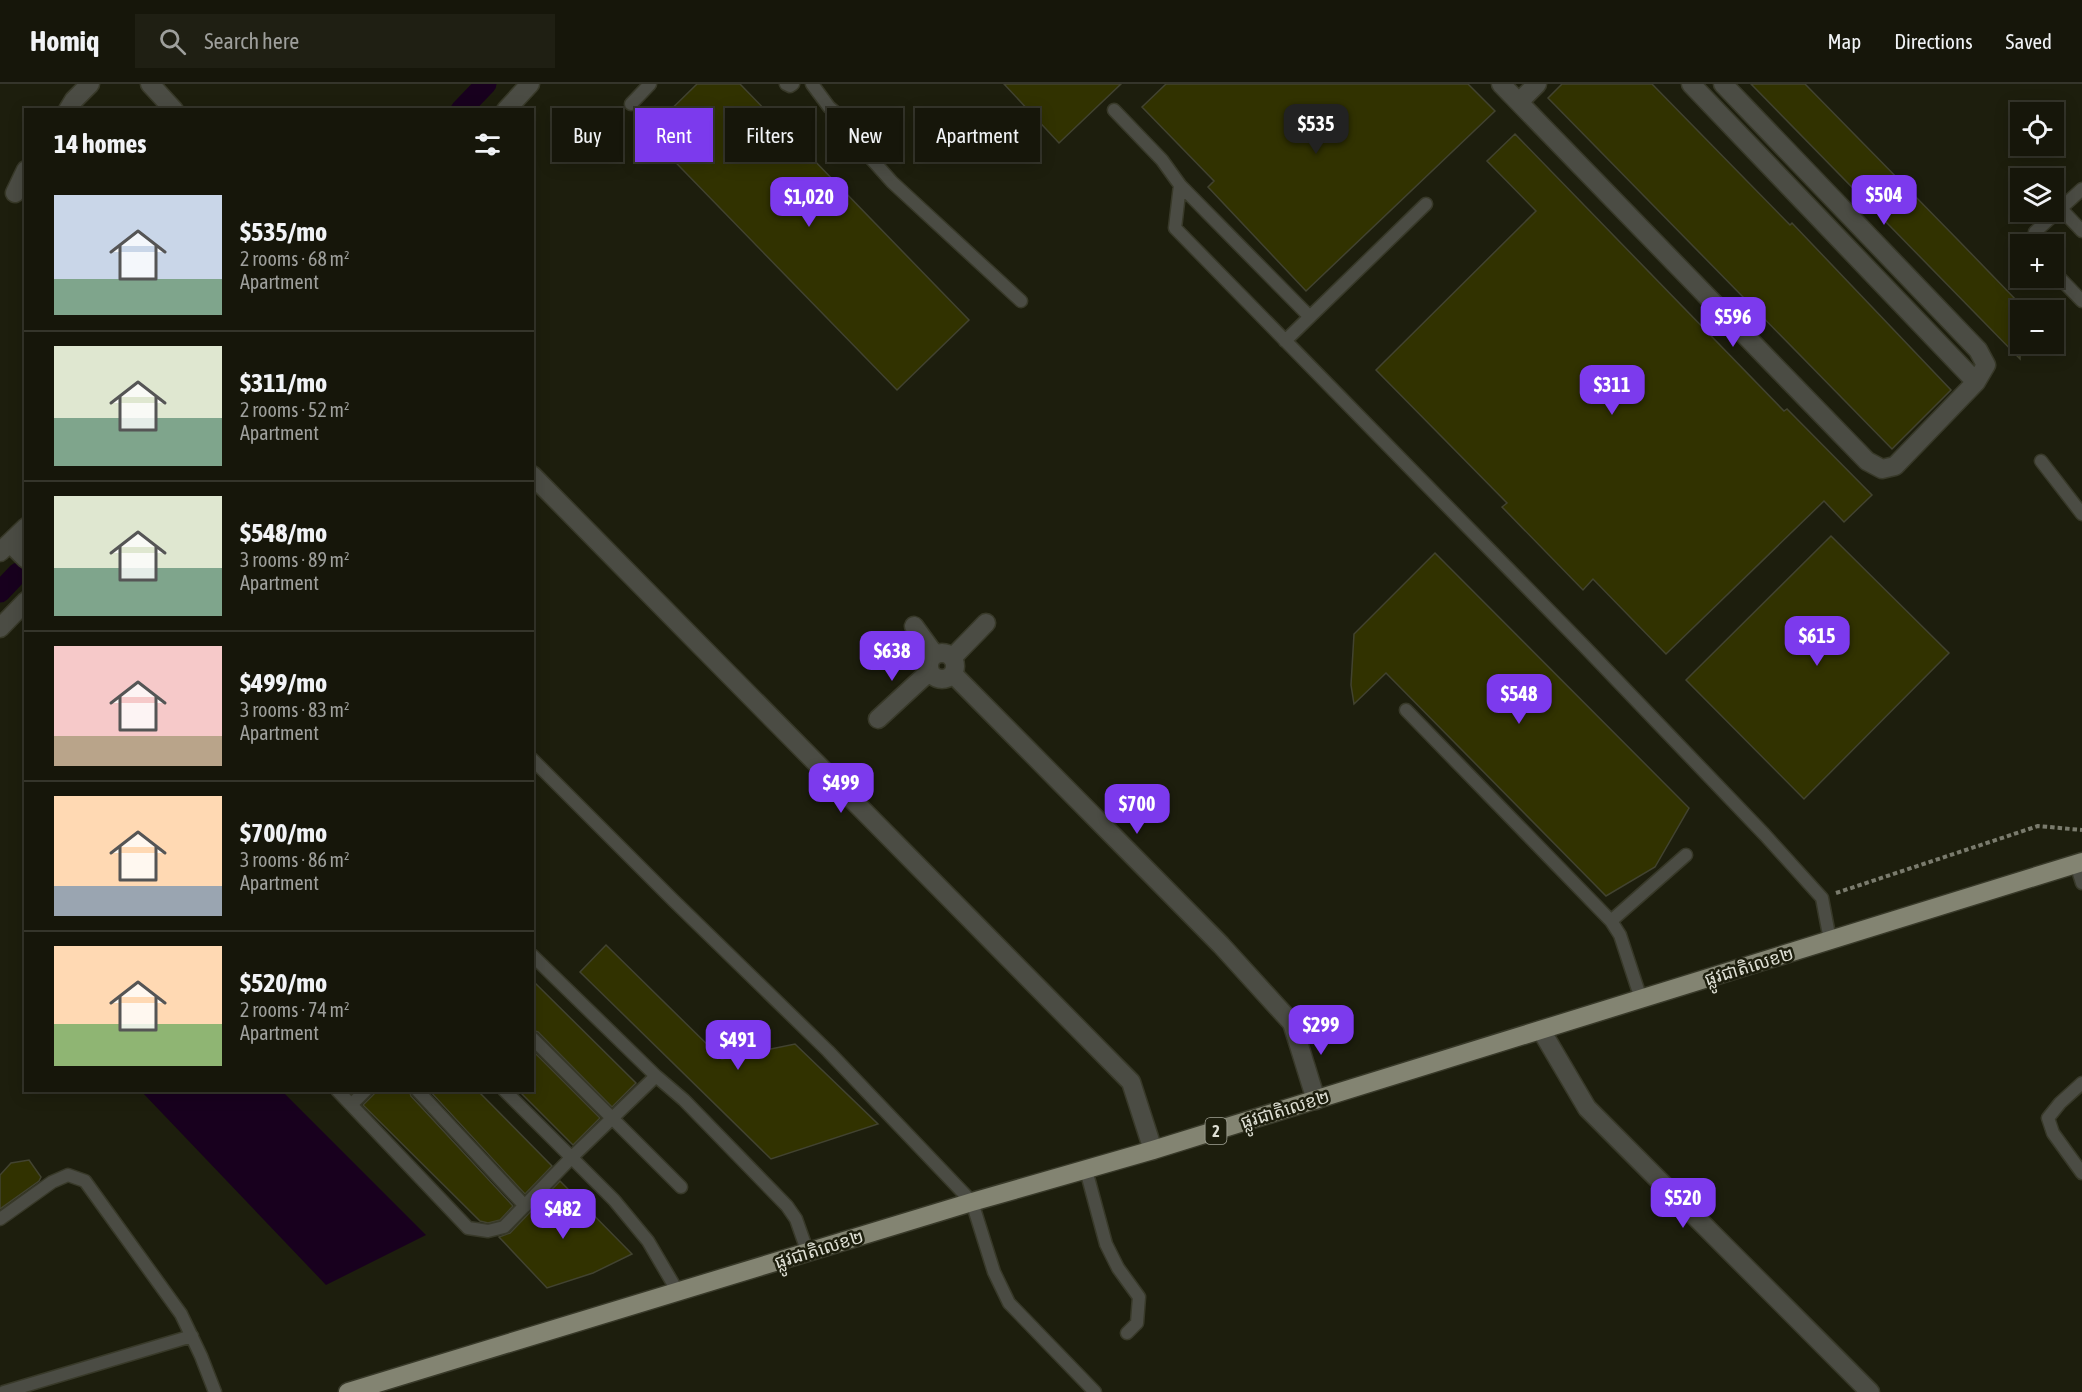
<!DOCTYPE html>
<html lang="en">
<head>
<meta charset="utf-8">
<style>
  :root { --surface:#16160a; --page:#1f1f13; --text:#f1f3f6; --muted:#9e9f9c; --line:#35352b; --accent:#7c3aed }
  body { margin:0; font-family:"Asap Condensed","Noto Sans Khmer",sans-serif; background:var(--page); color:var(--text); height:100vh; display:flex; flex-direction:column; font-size:22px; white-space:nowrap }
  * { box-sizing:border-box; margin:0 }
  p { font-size:20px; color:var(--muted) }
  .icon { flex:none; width:33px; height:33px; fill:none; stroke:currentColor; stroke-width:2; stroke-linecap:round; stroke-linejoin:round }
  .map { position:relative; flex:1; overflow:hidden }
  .details { position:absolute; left:24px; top:24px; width:510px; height:984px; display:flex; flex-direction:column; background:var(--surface); border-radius:0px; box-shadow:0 3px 15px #0003,0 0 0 2px var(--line) }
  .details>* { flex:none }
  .top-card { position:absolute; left:552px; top:24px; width:570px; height:54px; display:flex; gap:12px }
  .fabs { position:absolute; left:2010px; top:18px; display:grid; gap:12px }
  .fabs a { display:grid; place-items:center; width:54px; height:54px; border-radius:0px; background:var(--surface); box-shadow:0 3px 15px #0003,0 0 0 2px var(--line); font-size:30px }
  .price { position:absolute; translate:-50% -51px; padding:0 14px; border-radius:12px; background:var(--accent); color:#fff; font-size:20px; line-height:39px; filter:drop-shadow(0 2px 3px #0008) }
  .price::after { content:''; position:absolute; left:50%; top:36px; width:18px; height:14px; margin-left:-9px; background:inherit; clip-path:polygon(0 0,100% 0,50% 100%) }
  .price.selected { background:#222; color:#fff }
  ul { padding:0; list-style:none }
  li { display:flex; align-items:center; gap:18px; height:150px; padding:0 30px }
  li+li { border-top:2px solid var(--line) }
  li span { display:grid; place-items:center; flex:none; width:168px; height:120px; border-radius:0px; color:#555 }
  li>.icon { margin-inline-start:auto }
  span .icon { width:72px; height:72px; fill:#fffc; stroke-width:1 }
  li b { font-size:26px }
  h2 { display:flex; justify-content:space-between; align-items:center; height:72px; padding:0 30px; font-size:26px }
  .pill { padding:0 21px; border-radius:0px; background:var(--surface); box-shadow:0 3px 15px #0003,0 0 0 2px var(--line); font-size:21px; line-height:54px }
  .pill.selected { background:var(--accent); color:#fff }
  header { display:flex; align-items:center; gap:36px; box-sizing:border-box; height:84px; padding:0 30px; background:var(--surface); border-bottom:2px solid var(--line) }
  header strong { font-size:28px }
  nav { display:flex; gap:33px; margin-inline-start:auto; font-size:21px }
  .search { width:420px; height:54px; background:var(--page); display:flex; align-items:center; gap:15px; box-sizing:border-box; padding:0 21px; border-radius:0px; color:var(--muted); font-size:22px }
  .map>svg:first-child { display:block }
  .water { fill:#18001e }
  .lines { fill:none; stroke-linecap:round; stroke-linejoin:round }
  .canal { stroke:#18001e; stroke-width:21 }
  .building { fill:#313200; stroke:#424330; stroke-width:1.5 }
  .service-casing { stroke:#383929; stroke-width:15 }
  .minor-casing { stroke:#383929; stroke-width:21 }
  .trunk-casing { stroke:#383929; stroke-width:21 }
  .path { stroke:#7a7b6d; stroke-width:4; stroke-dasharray:4.5 3; stroke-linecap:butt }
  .service { stroke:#4b4c44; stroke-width:12 }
  .minor { stroke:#4b4c44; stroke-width:18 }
  .trunk { stroke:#838472; stroke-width:18 }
  .labels { text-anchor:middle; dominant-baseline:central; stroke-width:5; stroke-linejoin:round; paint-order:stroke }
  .shield { fill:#1d1e0d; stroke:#a4a598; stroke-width:1.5 }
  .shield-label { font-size:16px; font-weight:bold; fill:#dedfd4 }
  .street-label { font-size:18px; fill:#dedfd4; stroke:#1d1e0d }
</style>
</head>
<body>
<header>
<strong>Homiq</strong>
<div class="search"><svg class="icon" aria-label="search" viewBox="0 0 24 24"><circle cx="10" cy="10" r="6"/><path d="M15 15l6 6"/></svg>Search here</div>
<nav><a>Map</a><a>Directions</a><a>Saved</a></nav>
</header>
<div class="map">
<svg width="2082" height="1308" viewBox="0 0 2082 1308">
  <rect width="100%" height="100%" fill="#1d1e0d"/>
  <path class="water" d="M141 1007H282L426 1151 326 1201Z"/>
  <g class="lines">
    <path class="canal" d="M461 26 486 0
      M0 508 18 489"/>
  </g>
  <path class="building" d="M697 0H740L969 236 897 306 647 49Z
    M1004 0H1121L1059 59Z
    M1166 0H1468L1495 27 1306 207 1208 103 1214 97 1142 23Z
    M1562 0H1652L1790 141 1792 139 1951 306 1892 365 1548 14Z
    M1751 0H1805L1958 156 2020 220V275Z
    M1515 50 1784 327 1787 325 1872 411 1844 438 1824 417 1666 570 1593 495 1583 506 1502 423 1507 419 1376 286 1536 127 1487 77Z
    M1831 452 1949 569 1804 715 1686 596Z
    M1435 469 1689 724 1655 783 1606 812 1386 589 1354 620 1351 601 1354 550Z
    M606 861 722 975 795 960 878 1040 771 1075 580 888Z
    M532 896 636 999 612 1023 538 948 532 946Z
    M532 966 600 1034 573 1061 518 1006H532Z
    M378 1006H409L411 1012 513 1122 500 1136 488 1139 480 1137 363 1021Z
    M429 1006H477L552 1082 525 1110Z
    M29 1076 41 1093 39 1097 0 1125V1091L11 1079Z
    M560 1097 632 1170 593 1189 547 1204 499 1153 510 1149Z"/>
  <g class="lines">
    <defs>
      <path id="service" d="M786 0 790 2 793 0
        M812 0 829 23 842 34 859 61 892 98 1021 217
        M631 20 650 0
        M1114 26 1162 76 1180 101 1175 144 1584 562 1765 751 1822 814 1830 856
        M1180 101 1310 233
        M2061 125 2082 147
        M2034 160 2035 148 2082 105
        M2054 188 2082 217
        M1285 257 1426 120
        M2041 377 2082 430
        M1406 626 1611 837 1620 851 1641 915
        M532 675 673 816 828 967 972 1118 994 1188 1009 1219 1095 1308
        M2076 780 2082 799
        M1611 837 1686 771
        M532 954 681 1103
        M656 992 684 1016 787 1122 796 1135 808 1169
        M2082 999 2060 1019 2048 1034 2053 1049 2082 1089
        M337 1006 468 1144 488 1147 504 1143 572 1073 656 992 532 871
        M417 1006 525 1122
        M504 1006 614 1116 648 1157 678 1208
        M351 1021 366 1006
        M1086 1086 1106 1160 1118 1184 1139 1213 1137 1239 1127 1249
        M0 1135 52 1098 68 1091 85 1097 181 1230 201 1272 215 1308
        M4 1308 192 1252"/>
      <path id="minor" d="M150 0 174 26
        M1501 0 1867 377 1882 385 1895 382 1976 298 1986 281 1978 266 1723 0
        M1691 0 1976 298
        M1519 18 1537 0
        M68 26 74 16 90 0
        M506 26 530 0
        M15 109 26 86
        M532 391 1131 998 1153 1066
        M10 459 26 475
        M0 468 26 443
        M914 542 935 571
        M0 544 26 517
        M929 582a13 13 0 1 1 26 0a13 13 0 1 1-26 0Z
        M952 574 986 539
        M953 590 1221 861 1292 939 1316 1016
        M878 635 930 587
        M1541 946 1587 1024 1870 1308"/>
      <path id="trunk" d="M348 1308 972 1118 1153 1066 2082 778"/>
    </defs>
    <use href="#service" class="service-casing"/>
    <use href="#minor" class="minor-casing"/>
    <use href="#trunk" class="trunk-casing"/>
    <path class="path" d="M1836 809 2038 742 2082 746"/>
    <use href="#service" class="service"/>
    <use href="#minor" class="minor"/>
    <use href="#trunk" class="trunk"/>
  </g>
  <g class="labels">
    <rect class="shield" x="1205.5" y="1034" width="21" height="26" rx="4.5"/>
    <g class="shield-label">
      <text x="1216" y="1047">2</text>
    </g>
    <g class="street-label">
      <text transform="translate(1749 882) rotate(-17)">ផ្លូវជាតិលេខ២</text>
      <text transform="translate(1285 1025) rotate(-17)">ផ្លូវជាតិលេខ២</text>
      <text transform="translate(819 1165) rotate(-17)">ផ្លូវជាតិលេខ២</text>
    </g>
  </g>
</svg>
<div class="fabs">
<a><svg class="icon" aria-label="locate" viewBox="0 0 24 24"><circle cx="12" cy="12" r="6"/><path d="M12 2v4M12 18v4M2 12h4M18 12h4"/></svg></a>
<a><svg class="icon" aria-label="layers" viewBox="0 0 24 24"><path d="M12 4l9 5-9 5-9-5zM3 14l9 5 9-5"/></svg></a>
<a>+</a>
<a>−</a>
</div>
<b class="price selected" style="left:1316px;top:71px">$535</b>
<b class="price" style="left:1884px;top:142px">$504</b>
<b class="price" style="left:809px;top:144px">$1,020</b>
<b class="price" style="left:1733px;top:264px">$596</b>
<b class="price" style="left:1612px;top:332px">$311</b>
<b class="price" style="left:1817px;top:583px">$615</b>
<b class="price" style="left:892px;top:598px">$638</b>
<b class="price" style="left:1519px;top:641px">$548</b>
<b class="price" style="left:841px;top:730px">$499</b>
<b class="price" style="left:1137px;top:751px">$700</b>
<b class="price" style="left:1321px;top:972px">$299</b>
<b class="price" style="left:738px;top:987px">$491</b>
<b class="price" style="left:1683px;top:1145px">$520</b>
<b class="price" style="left:563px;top:1156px">$482</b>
<div class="top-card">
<a class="pill">Buy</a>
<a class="pill selected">Rent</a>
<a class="pill">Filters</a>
<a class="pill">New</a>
<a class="pill">Apartment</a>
</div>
<section class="details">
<h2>14 homes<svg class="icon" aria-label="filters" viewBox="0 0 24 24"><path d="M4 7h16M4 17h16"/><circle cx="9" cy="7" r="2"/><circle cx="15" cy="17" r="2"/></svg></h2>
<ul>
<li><span style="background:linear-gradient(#c9d6e8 70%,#7fa58c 0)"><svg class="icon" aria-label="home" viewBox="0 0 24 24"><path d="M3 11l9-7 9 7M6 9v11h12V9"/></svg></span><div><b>$535/mo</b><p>2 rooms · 68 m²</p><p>Apartment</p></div></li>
<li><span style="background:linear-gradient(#dfe7d0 60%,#7fa58c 0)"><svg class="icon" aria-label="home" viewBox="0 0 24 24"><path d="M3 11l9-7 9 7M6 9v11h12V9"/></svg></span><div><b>$311/mo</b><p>2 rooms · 52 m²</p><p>Apartment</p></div></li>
<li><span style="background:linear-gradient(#dfe7d0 60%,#7fa58c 0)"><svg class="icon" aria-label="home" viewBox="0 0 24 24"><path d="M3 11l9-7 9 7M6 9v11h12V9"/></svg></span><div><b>$548/mo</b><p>3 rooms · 89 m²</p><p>Apartment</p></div></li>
<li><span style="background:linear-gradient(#f6c9c9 75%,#b9a48a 0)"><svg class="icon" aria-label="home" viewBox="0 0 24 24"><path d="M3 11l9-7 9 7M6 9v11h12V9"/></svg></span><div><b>$499/mo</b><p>3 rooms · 83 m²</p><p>Apartment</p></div></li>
<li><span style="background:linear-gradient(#ffd9b3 75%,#9aa5b1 0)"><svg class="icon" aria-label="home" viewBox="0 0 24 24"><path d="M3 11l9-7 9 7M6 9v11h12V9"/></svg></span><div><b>$700/mo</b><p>3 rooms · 86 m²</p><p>Apartment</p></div></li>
<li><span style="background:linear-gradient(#ffd9b3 65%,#8fb573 0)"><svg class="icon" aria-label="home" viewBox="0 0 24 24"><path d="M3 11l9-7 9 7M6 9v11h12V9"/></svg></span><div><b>$520/mo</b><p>2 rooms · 74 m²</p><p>Apartment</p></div></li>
</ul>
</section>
</div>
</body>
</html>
